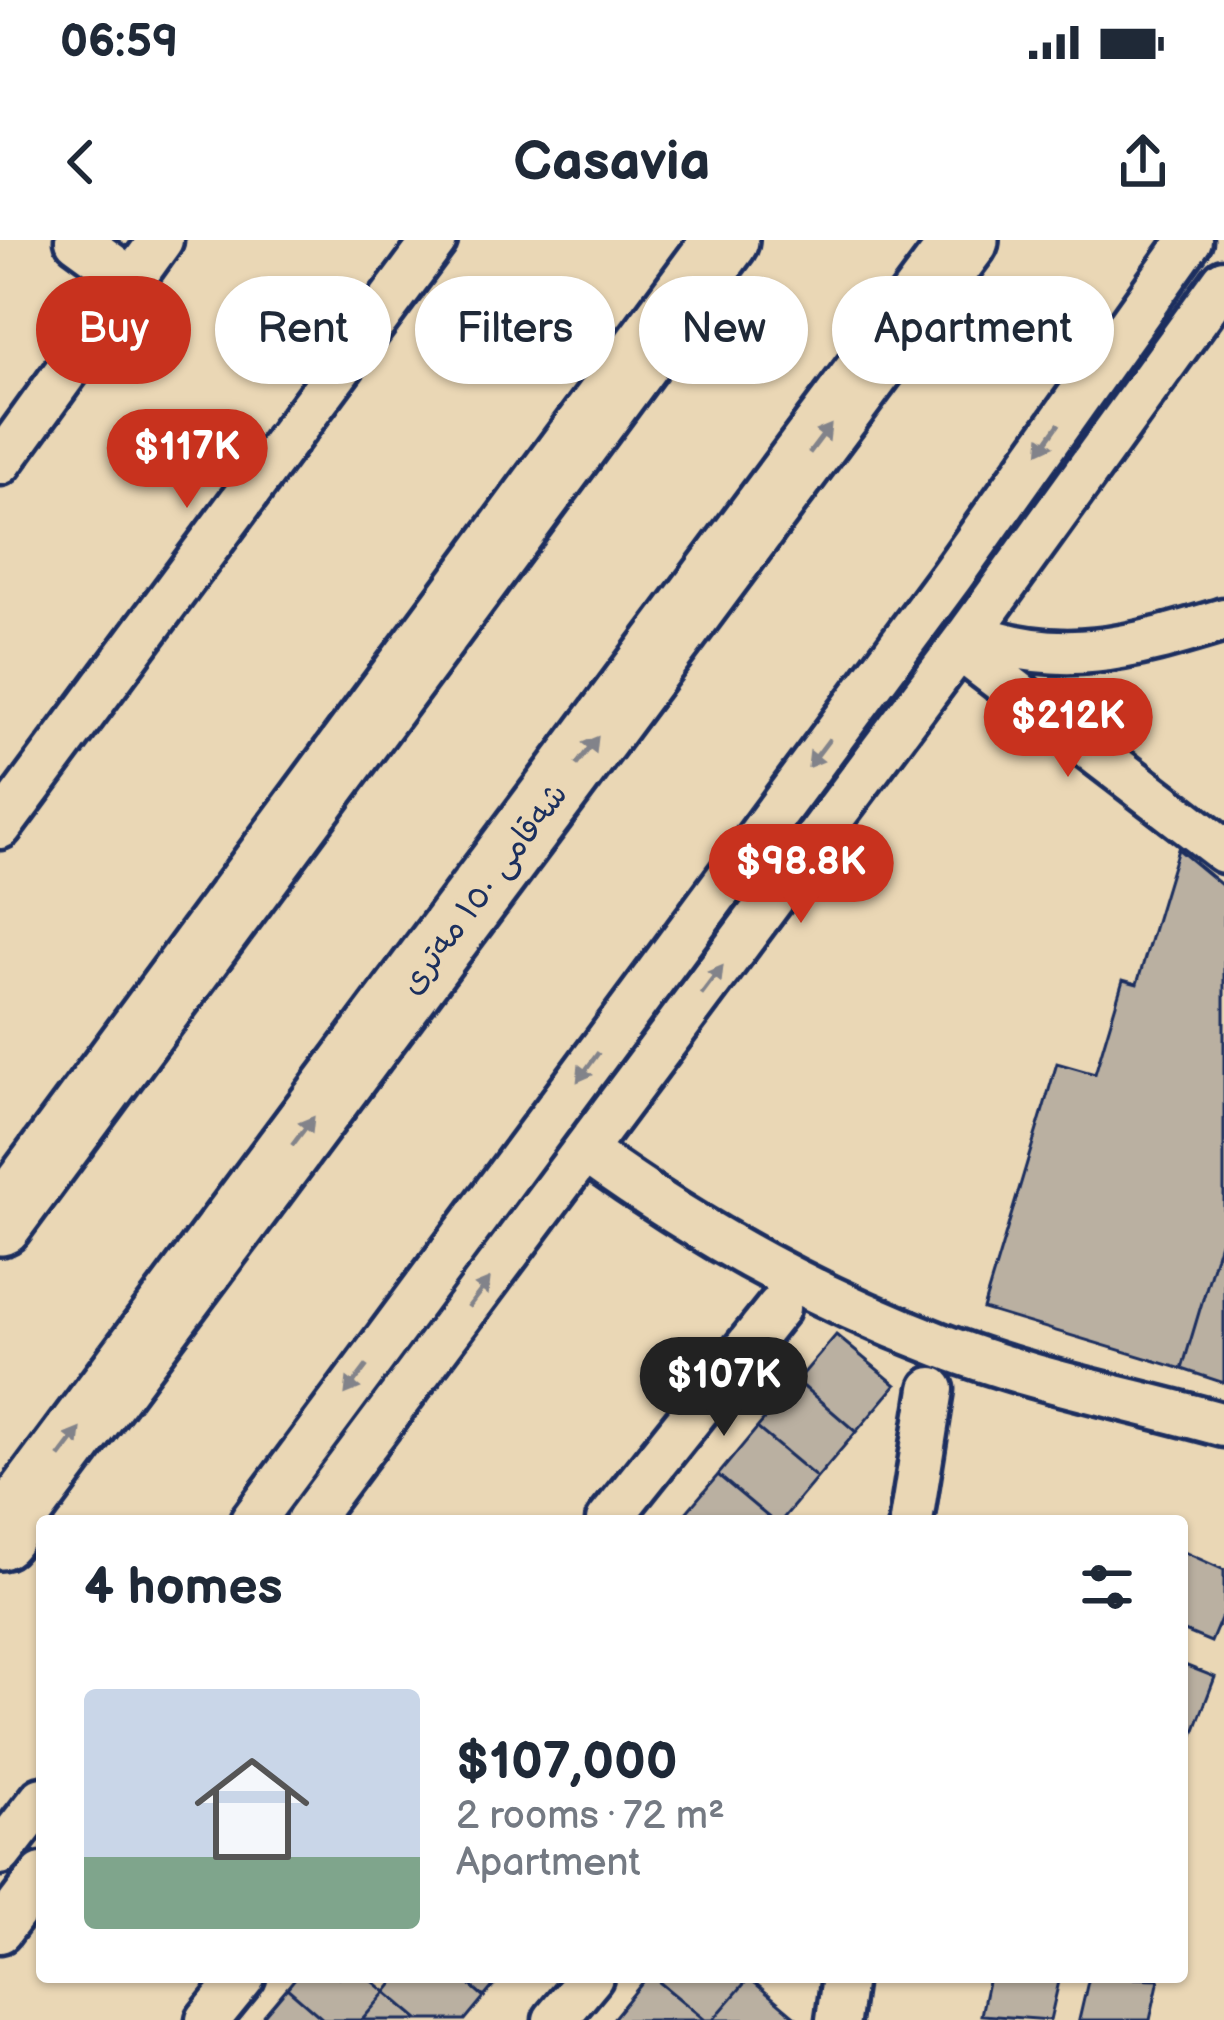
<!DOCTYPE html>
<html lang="en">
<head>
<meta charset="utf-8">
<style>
  :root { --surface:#fff; --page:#f6f6f7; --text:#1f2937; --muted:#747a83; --line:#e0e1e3; --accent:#c8321e }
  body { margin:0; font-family:"Balsamiq Sans","Playpen Sans Arabic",sans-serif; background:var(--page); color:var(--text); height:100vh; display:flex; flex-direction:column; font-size:45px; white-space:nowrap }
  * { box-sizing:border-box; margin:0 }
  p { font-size:39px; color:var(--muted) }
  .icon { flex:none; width:66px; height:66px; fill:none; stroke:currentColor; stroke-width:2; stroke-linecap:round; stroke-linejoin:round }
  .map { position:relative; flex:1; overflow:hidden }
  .drawer { position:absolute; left:36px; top:1275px; width:1152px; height:468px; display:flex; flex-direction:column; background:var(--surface); border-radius:12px; box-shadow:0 3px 9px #0004 }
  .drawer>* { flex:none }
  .top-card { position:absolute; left:36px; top:36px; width:1152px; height:108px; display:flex; gap:24px }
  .price { position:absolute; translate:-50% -102px; padding:0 27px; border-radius:42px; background:var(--accent); color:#fff; font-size:39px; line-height:78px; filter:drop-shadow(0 3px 6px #0008) }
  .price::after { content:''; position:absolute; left:50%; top:72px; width:36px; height:27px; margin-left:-18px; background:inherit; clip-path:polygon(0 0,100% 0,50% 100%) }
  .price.selected { background:#222; color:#fff }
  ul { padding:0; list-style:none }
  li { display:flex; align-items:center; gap:36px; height:300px; padding:0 48px }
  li+li { border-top:3px solid var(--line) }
  li span { display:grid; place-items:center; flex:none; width:336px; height:240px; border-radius:12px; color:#555 }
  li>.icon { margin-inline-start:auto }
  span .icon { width:144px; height:144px; fill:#fffc; stroke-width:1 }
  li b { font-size:51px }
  h2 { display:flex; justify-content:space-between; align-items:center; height:144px; padding:0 48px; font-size:51px }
  .pill { padding:0 42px; border-radius:54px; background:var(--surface); box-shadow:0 3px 9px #0004; font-size:42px; line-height:108px }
  .pill.selected { background:var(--accent); color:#fff }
  .status { display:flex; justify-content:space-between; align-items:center; height:84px; padding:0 60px; background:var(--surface); direction:ltr }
  .status svg { height:33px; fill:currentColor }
  header { display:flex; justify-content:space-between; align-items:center; height:156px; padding:0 48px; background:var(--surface); font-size:54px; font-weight:800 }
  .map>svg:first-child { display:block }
  .building { fill:#bab0a1; stroke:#1b2f5e; stroke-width:3 }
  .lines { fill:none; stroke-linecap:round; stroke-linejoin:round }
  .minor-casing { stroke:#1b2f5e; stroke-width:51 }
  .highway-casing { stroke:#1b2f5e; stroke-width:72 }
  .minor { stroke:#ead7b5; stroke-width:42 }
  .highway { stroke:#ead7b5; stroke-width:63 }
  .oneway { fill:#82838a }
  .labels { text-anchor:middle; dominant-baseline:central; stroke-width:10; stroke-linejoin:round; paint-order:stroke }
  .street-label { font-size:33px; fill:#1b2f5e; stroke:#ead7b5 }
</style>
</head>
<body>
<div class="status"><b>06:59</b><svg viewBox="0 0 49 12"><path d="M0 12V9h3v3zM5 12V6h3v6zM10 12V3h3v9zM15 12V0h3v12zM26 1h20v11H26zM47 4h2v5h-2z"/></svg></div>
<header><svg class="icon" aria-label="back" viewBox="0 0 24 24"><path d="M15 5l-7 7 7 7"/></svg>Casavia<svg class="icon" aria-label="share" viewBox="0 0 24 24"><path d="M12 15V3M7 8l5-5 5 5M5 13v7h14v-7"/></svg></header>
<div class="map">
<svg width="1224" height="1780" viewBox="0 0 1224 1780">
  <rect width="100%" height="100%" fill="#ead7b5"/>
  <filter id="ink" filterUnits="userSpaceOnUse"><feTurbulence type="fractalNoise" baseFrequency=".00833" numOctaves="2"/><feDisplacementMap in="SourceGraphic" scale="24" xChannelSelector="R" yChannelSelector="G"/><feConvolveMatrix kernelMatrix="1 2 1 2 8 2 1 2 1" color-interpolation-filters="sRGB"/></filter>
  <g filter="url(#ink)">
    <path class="building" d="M1178 609 1224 647V989L1182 1129 983 1069 1057 823 1095 834 1123 740 1137 744Z
      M1224 989V1143L1182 1129Z
      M836 1095 896 1145 856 1192 797 1141Z
      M797 1141 856 1192 817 1238 757 1188Z
      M757 1188 817 1238 781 1281H773L718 1235Z
      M718 1235 773 1281H679Z
      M1182 1311 1224 1330V1371L1211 1402 1182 1390Z
      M1182 1424 1215 1437 1188 1508 1182 1505Z
      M296 1737H368L386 1752 362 1780H324L287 1748Z
      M398 1737H461L484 1757 465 1780H419L386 1752Z
      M461 1737H501L484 1757Z
      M647 1737H653L705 1780H612Z
      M653 1737H748L749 1738 713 1780H705Z
      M989 1737H1060L1050 1780 981 1775Z
      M1089 1737 1159 1739 1150 1780H1079Z
      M749 1738 799 1780H713Z
      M287 1748 324 1780H260Z
      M386 1752 419 1780H362Z"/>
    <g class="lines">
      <defs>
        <path id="minor" d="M77 0 132 40
          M0 223 161 0
          M970 393C1061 430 1134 407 1224 380
          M959 408 1224 611
          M0 587 435 0
          M586 912C695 991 814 1057 940 1105 1031 1140 1131 1159 1224 1185
          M252 1281 952 335 1190 0
          M308 1281 970 393 1224 41
          M608 1281 778 1068
          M911 1281 932 1149
          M0 1613 42 1559
          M0 1691 42 1635
          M208 1780 243 1737
          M555 1780 591 1737
          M838 1780 844 1737"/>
        <path id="highway" d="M0 983 726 0
          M0 1297 966 0"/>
      </defs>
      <use href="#minor" class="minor-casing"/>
      <use href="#highway" class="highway-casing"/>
      <use href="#minor" class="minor"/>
      <use href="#highway" class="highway"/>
    </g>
    <defs><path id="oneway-solid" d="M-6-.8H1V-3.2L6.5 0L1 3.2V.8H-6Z" transform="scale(3)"/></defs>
    <g class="oneway">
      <use href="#oneway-solid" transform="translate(1049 198) rotate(125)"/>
      <use href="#oneway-solid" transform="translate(820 199) rotate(-53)"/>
      <use href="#oneway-solid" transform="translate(587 511) rotate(-53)"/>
      <use href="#oneway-solid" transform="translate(819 513) rotate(127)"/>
      <use href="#oneway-solid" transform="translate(712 740) rotate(-53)"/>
      <use href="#oneway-solid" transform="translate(588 827) rotate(126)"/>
      <use href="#oneway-solid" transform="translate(303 891) rotate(-53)"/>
      <use href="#oneway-solid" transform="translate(479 1053) rotate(-53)"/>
      <use href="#oneway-solid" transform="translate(356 1140) rotate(127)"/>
      <use href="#oneway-solid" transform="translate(70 1203) rotate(-53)"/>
    </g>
  </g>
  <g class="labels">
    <g class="street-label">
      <text transform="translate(484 649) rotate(-53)">شەقامی ١٥٠ مەتری</text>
    </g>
  </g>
</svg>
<b class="price" style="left:187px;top:271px">$117K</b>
<b class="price" style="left:1068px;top:540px">$212K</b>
<b class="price" style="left:801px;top:686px">$98.8K</b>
<b class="price selected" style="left:724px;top:1199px">$107K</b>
<div class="top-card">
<a class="pill selected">Buy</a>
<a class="pill">Rent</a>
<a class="pill">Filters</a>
<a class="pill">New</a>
<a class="pill">Apartment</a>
</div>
<section class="drawer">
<h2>4 homes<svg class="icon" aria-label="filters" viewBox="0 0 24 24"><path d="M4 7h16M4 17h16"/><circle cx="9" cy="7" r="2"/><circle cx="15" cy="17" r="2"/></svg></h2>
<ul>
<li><span style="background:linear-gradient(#c9d6e8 70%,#7fa58c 0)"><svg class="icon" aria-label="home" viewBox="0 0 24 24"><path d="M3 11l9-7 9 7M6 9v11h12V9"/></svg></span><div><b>$107,000</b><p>2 rooms · 72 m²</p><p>Apartment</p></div></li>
</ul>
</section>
</div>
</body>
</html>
